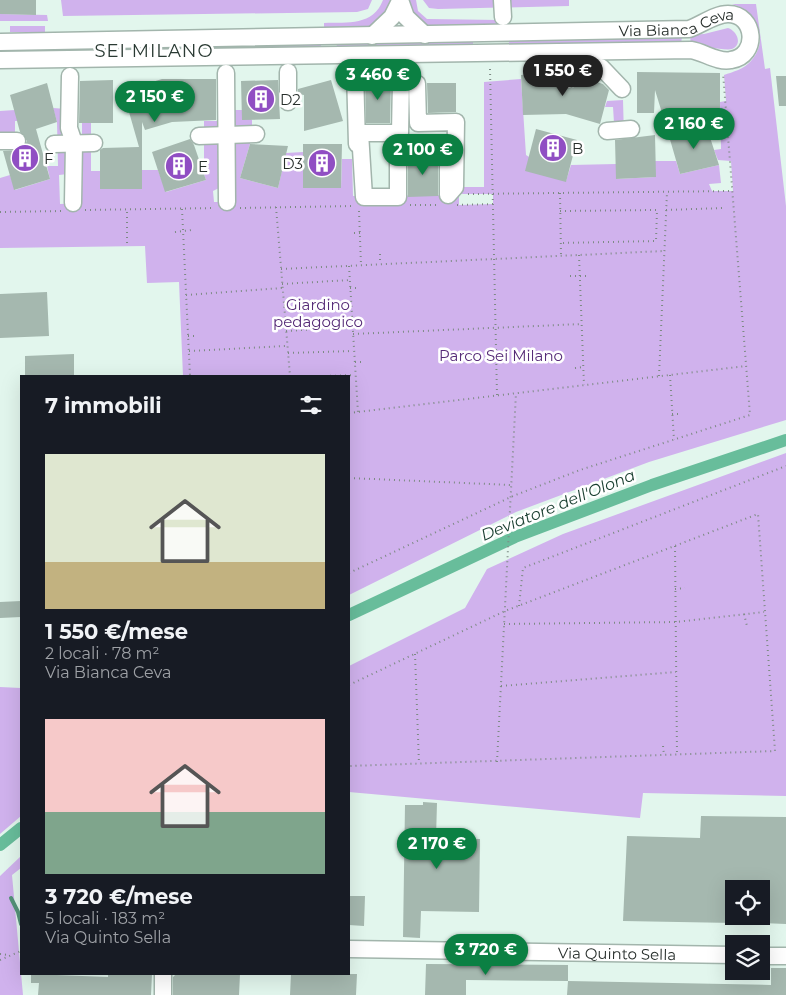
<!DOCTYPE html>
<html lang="it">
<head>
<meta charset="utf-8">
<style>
  :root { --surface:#171b24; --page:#242831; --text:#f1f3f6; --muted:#9ea1a6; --accent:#0b8043 }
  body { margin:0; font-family:Montserrat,sans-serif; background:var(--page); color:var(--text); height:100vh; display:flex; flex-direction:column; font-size:19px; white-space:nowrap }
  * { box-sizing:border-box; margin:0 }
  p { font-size:16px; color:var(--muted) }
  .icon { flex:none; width:28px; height:28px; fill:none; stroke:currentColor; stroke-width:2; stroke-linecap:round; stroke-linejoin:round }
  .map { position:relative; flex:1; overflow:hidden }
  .details { position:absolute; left:20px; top:375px; width:330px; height:600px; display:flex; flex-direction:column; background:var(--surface); border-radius:0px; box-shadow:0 5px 20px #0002 }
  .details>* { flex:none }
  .tools { position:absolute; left:725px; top:880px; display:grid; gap:10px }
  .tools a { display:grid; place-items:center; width:45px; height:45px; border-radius:0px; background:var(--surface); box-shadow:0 5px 20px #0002; font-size:25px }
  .price { position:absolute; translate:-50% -42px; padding:0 11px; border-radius:18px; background:var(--accent); color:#fff; font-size:16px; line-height:32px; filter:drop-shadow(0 1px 2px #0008) }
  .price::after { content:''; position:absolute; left:50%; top:30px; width:15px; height:11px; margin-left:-8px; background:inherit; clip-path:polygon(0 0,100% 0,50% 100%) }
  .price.current { background:#222; color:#fff }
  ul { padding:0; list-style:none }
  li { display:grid; align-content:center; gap:10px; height:265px; padding:0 25px }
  li span { display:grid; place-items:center; height:155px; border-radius:0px; color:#555 }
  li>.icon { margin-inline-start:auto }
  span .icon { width:90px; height:90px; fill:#fffc; stroke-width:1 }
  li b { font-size:21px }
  h2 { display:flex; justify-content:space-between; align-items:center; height:60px; padding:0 25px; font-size:21px }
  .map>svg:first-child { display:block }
  .green { fill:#d0b2ed; fill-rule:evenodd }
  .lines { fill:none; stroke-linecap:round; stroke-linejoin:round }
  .stream { stroke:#549279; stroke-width:4 }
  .canal { stroke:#68bd9b; stroke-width:12 }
  .building { fill:#a5b8af }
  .minor-casing { stroke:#a2b5ac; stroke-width:19 }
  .path { stroke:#7d8a84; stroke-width:2; stroke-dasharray:1 4; stroke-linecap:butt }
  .minor { stroke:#fff; stroke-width:16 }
  .labels { text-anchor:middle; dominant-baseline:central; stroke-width:5; stroke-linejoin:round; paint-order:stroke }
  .street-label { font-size:15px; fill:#272e2b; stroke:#fff }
  .poi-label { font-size:15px; fill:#272e2b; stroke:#fff; text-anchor:start }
  .park-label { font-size:15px; fill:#562b77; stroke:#fff }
  .water-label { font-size:16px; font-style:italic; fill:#173d2e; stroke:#fff }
  .quarter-label { font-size:18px; letter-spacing:1px; fill:#2a3a33; stroke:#fff }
</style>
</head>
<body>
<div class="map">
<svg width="786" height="995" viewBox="0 0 786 995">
  <rect width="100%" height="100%" fill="#e2f6ed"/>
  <path class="green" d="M61 0H372L368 9 357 12 63 16Z
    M383 0H391L390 7 374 28 324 29V23C348 22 373 26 383 0Z
    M407 0H416L418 11 427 19 499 20V29L435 31 415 21Z
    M423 0H569V6L438 9 429 8Z
    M732 4H756L765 69 770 68 786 206V420L649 462 516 512 349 595V376H183L179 282 147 283 145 246 0 248V178L10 175 15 190 50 179 47 166H58L57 122 53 108 67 109 68 174 59 175 60 204 82 203V123H91V171H100V189H141L142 170H158L166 192 206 180 200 163 204 162V121H218L219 188 213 191 214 202H230L232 110H242L252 120V137L240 178 278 188 286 153 303 152V187L341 188 342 159H352L353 196 448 195 455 187H484V82L521 79 526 155 566 181 571 165 616 164V179L655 177V161H676L680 174 719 165 721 183 709 184 712 191H733L731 161 718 160 714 150 721 149 720 102 726 101 724 75C733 72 744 69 751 61 770 39 757 11 732 4ZM459 194H493V204L459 205Z
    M0 14 47 15 48 21H0Z
    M10 26H45V32H10Z
    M728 28C737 31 743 44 732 49 725 51 700 45 691 45L690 35 704 34Z
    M682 36 681 45 509 48V39Z
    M473 39V48L338 49 336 47 338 43Z
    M321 41V51L156 53V43Z
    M88 47 87 53H6L7 48Z
    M623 100 624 137 615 138 613 107H605L607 101Z
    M15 110 18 121H15V146L0 150V111Z
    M786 453V796L643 793 640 818 349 792V666L465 608 487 569 563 534Z
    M0 687 21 688V816L0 834Z
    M21 856V868L12 875 23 995H0V876Z"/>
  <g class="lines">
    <path class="stream" d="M11 898 18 912 21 924"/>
    <path class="canal" d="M349 615 515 537 652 485 786 440
      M0 845 21 828"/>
  </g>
  <path class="building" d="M0 0H36V15L0 14Z
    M556 72 559 85 563 89 573 88 576 84 577 76 603 84 609 90 600 124 566 114 523 115 521 75Z
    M637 72 720 73V111L662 113 655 90 654 113H637Z
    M776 76H786V106H779Z
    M162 79H216V120L172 122 145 130 142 122V189H100V150L103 148 139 147 123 91Z
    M113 80V123H79L80 81Z
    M278 80 280 119 242 120 241 81Z
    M331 80 343 121 304 131V95L298 94V89Z
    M365 80H391L390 123H366Z
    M47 83 57 122 36 129 50 179 14 190 3 151 22 150 27 141 20 132 10 95Z
    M427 83H456V112L428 113Z
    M706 125 719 165 680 174 669 136Z
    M536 129 577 140 566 182 525 171Z
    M655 135 656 177 616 179 615 140Z
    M190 139 194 145 206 180 165 192 152 152Z
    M250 144 288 146 278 188 240 178Z
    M303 144H342L341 188H303Z
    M438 154V196L408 197V155Z
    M47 292 49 336 0 338V294Z
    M74 354V376H25V356Z
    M21 601V617L0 618V602Z
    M423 802 437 803 436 838 480 839 479 912 421 911 420 938 403 937 405 805H423Z
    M701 816 786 817V924L761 923V889H734V923L623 921 627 836 700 838Z
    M349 896H365L364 926 349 925Z
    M426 964 568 965V981L466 980V995H425Z
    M771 968H786V995H567L568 981 771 985Z
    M31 974 108 977V974H152L151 995H38L39 983H31Z
    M176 974H240L239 995H173V977Z
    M291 974H357L356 995H290Z"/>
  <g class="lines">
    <defs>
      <g id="minor">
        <path d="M400 0 406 17 425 35"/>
        <path d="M502 0 503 17"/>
        <path d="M372 36 392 17 400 1"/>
        <path id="s1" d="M0 42 689 29C701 25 715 14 728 14 756 14 759 56 731 60 718 63 704 52 691 50L0 60"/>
        <path d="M601 67 622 89"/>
        <path d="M566 68 567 80"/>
        <path d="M355 71 357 144"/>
        <path d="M288 72V102"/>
        <path d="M226 73 227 202"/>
        <path d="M70 76 69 128 74 143 73 203"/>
        <path d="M401 80 417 84 418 123 456 122 455 187 448 195V144L398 145V197H364L360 133H400Z"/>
        <path d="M607 131 631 129"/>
        <path d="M199 136 256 134"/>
        <path d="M0 141H17"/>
        <path d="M54 144 94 143"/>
        <path id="s2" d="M349 949 734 955"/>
        <path d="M761 956H786"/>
        <path d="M163 995V974"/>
      </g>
    </defs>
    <use href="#minor" class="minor-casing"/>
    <path class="path" d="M490 69 497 395
      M560 193 561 256
      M468 194 733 191
      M410 205H438
      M457 205 493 204
      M276 207 290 376
      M240 208 353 206
      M182 209 190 376
      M85 210 215 208
      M666 210 723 208
      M359 211 361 265
      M560 211 657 210 656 241 561 243
      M0 212 63 211
      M175 232 192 230
      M354 233H360
      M127 243V210
      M380 254V264
      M579 255 584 385
      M349 266 358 413
      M281 269 664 251
      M570 276H590
      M282 284 350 280
      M350 288H360
      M186 295 282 288
      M284 305 351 302
      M286 331 353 327
      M353 334 582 324
      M188 336H197
      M189 351 286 346
      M288 353 353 351
      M355 362H362
      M575 368 584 367
      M670 375 674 440
      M325 376 355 375
      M659 376 667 192
      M349 413 746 366
      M672 414H682
      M349 478 511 485
      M675 546 677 755
      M349 573 513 496 580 470 750 415 723 73
      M675 589 685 588
      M519 606 523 568 786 466
      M744 614 747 626
      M504 624 676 622 764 612
      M415 654 419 764
      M349 685 505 611 758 514 775 751 349 766
      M501 686 676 672
      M663 746 664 755
      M497 762 516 393
      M0 954 9 955
      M0 960 21 951"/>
    <use href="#minor" class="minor"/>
  </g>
  <defs>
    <symbol id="building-disc" viewBox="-11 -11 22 22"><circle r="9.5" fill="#904ec3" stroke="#fff"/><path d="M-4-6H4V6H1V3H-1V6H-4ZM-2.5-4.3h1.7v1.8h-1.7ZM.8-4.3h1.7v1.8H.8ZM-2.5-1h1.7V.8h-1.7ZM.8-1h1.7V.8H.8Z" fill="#fff"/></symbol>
  </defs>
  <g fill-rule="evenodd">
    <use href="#building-disc" x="245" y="83" width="32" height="32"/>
    <use href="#building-disc" x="537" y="132" width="32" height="32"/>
    <use href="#building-disc" x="9" y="142" width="32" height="32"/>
    <use href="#building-disc" x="306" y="147" width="32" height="32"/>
    <use href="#building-disc" x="163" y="150" width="32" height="32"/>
  </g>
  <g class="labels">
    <g class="street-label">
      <text stroke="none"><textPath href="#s1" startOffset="678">Via Bianca Ceva</textPath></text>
      <text stroke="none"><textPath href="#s2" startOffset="268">Via Quinto Sella</textPath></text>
    </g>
    <g class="poi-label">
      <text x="280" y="99">D2</text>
      <text x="572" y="148">B</text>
      <text x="44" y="158">F</text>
      <text x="303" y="163" text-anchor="end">D3</text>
      <text x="198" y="166">E</text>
    </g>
    <g class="park-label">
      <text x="318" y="304">Giardino<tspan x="318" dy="17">pedagogico</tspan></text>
      <text x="501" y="355">Parco Sei Milano</text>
    </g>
    <g class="water-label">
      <text transform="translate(558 505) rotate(-22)">Deviatore dell'Olona</text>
    </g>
    <g class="quarter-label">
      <text x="154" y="51">SEI MILANO</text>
    </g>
  </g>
</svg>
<div class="tools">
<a><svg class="icon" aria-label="locate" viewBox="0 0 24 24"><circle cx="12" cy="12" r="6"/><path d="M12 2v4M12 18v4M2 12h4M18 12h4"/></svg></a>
<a><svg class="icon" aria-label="layers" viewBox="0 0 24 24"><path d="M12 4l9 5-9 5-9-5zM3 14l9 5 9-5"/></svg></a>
</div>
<b class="price current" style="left:563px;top:97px">1 550 €</b>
<b class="price" style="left:378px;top:101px">3 460 €</b>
<b class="price" style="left:155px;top:123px">2 150 €</b>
<b class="price" style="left:694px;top:150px">2 160 €</b>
<b class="price" style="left:423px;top:176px">2 100 €</b>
<b class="price" style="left:437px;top:870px">2 170 €</b>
<b class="price" style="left:486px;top:976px">3 720 €</b>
<section class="details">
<h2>7 immobili<svg class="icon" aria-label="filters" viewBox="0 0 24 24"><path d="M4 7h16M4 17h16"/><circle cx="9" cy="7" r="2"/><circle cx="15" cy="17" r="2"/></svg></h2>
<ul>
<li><span style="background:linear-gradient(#dfe7d0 70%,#c2b280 0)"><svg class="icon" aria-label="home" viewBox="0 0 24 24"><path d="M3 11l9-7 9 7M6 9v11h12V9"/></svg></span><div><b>1 550 €/mese</b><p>2 locali · 78 m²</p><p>Via Bianca Ceva</p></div></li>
<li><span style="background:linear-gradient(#f6c9c9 60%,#7fa58c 0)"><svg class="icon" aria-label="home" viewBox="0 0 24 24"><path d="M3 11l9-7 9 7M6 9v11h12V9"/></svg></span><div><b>3 720 €/mese</b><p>5 locali · 183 m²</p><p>Via Quinto Sella</p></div></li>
</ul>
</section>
</div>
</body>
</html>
